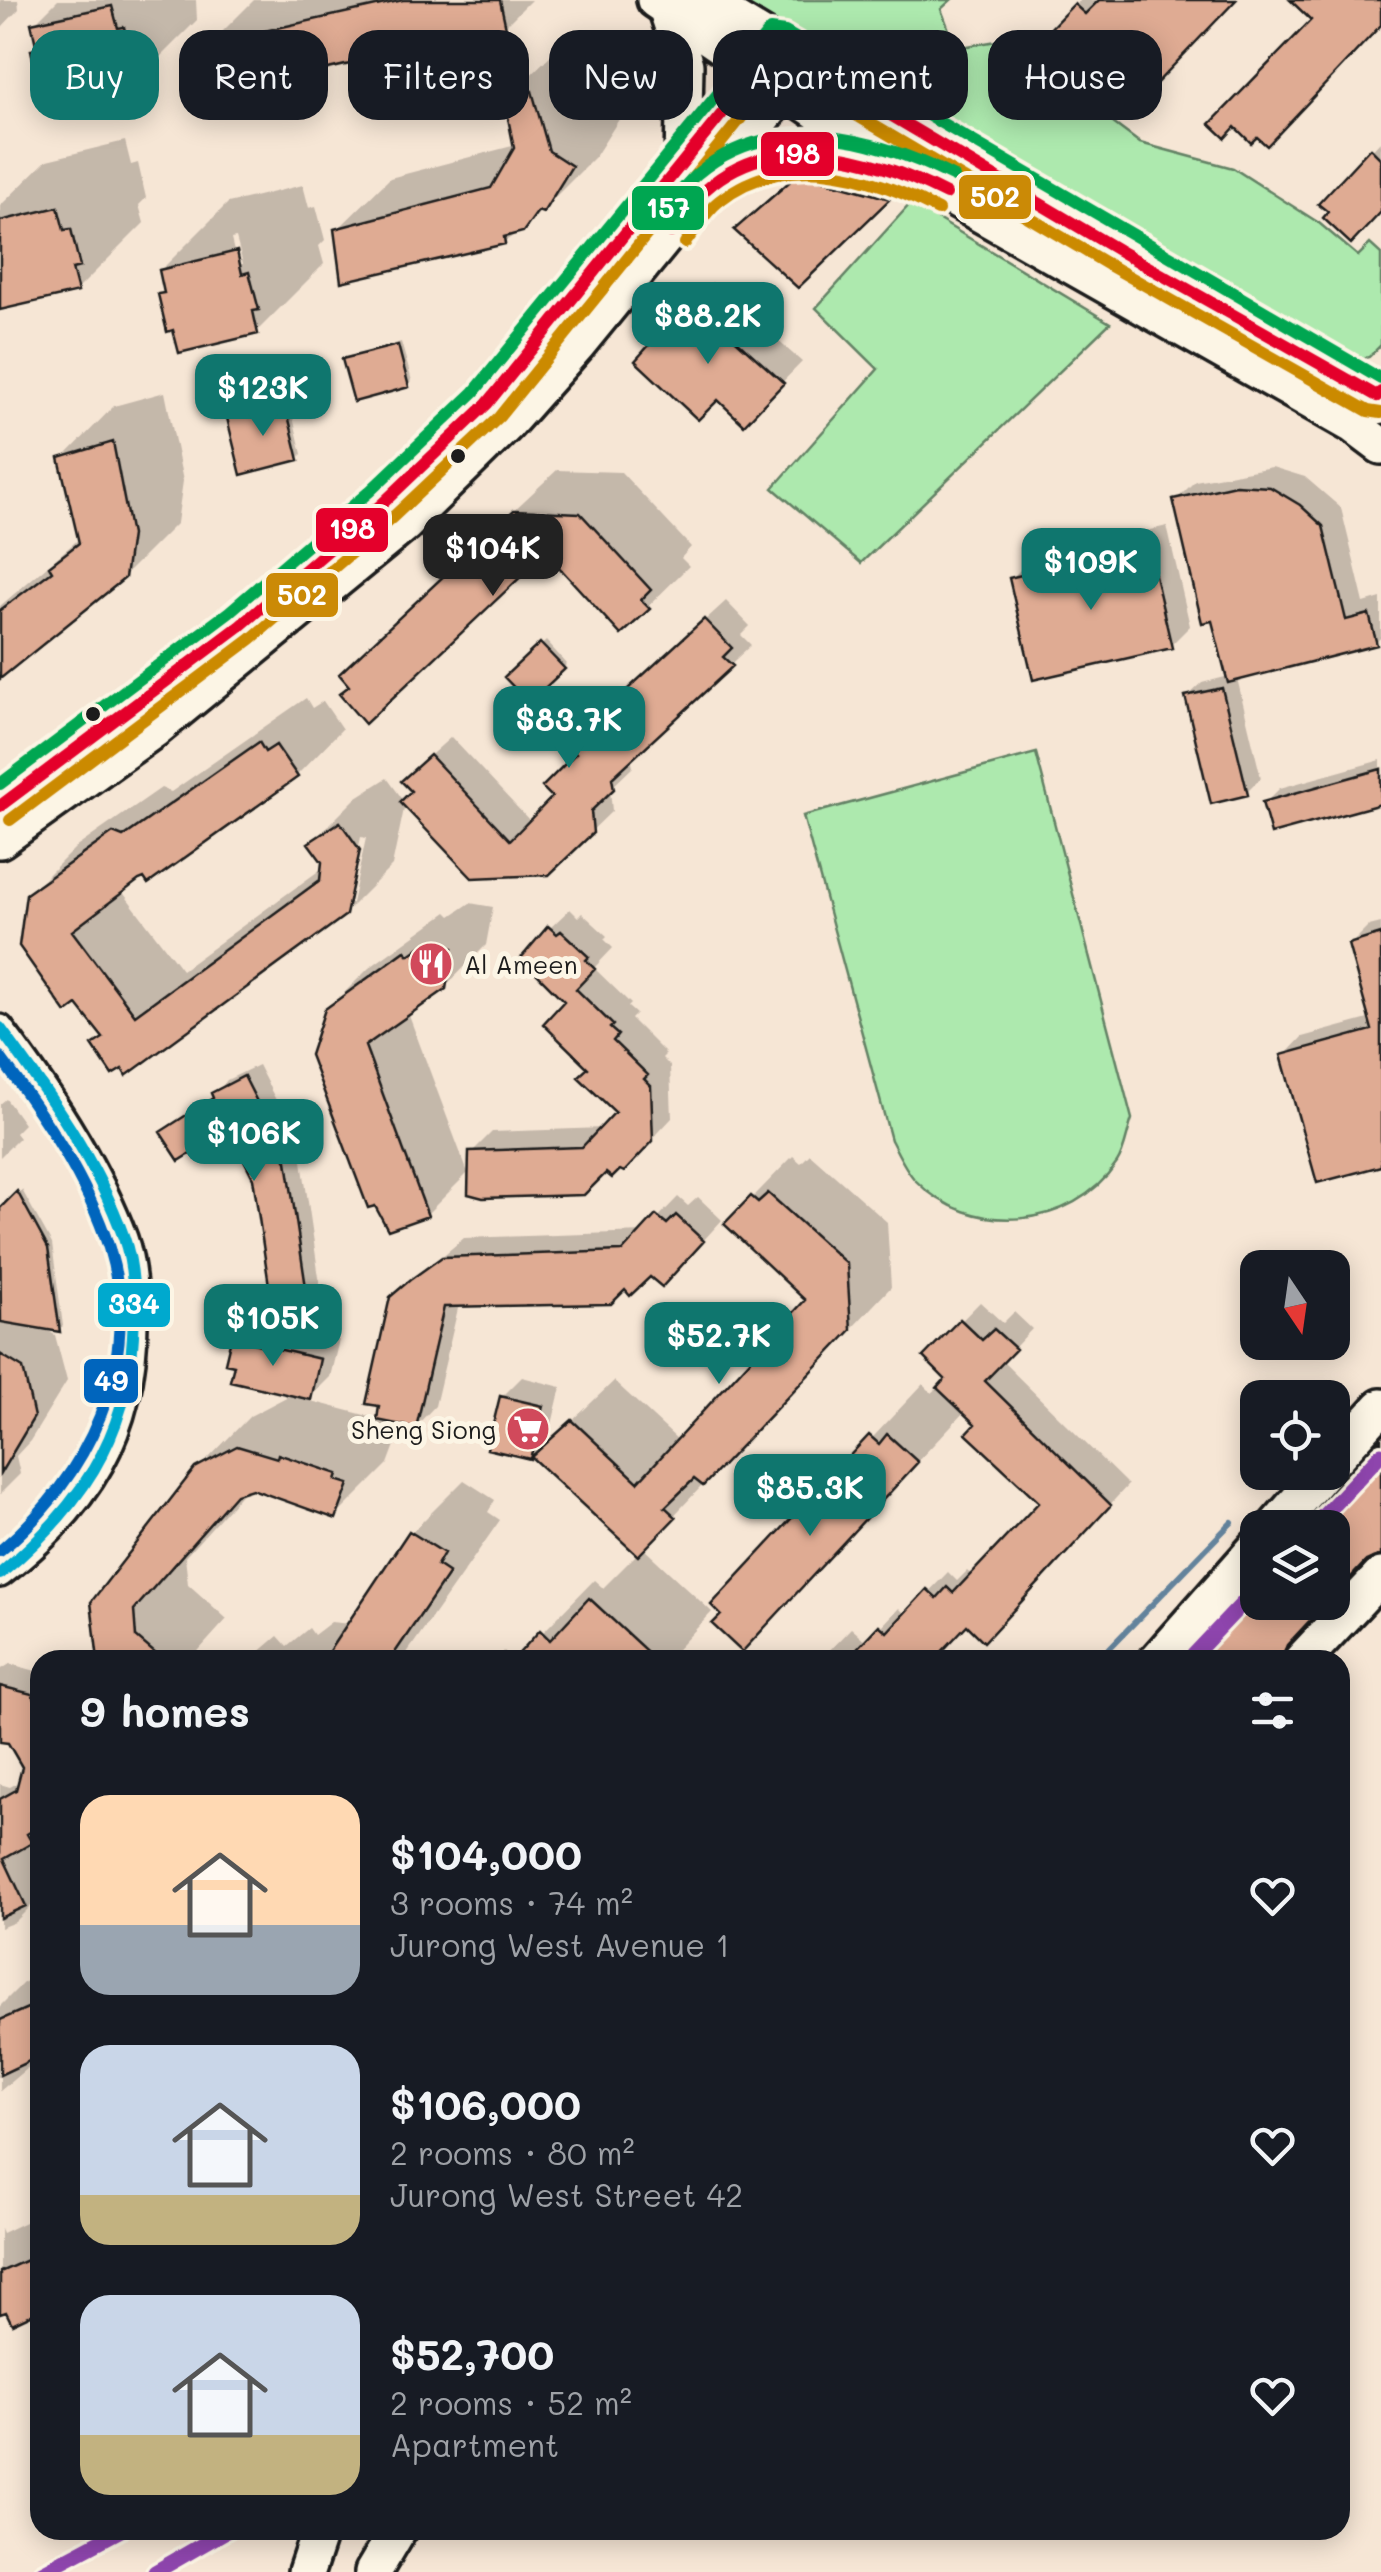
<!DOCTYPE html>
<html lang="en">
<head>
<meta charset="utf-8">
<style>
  :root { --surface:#171b24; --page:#20242c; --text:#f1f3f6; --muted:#9ea1a6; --accent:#0f766e }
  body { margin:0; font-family:Mali,sans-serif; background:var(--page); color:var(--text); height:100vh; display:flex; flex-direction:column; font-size:38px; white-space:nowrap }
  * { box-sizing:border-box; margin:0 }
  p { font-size:32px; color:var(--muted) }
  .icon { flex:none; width:55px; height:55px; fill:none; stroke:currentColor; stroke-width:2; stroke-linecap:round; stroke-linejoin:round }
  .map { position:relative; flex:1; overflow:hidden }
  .sheet { position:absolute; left:30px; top:1650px; width:1320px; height:890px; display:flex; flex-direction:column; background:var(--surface); border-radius:30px; box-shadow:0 5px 25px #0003 }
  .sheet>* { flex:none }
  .hud { position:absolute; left:30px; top:30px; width:1322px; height:90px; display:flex; gap:20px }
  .needle { width:65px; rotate:167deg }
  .fabs { position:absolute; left:1240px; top:1250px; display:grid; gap:20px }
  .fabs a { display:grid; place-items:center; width:110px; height:110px; border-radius:20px; background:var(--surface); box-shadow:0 5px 25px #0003; font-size:50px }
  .price { position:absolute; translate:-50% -85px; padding:0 22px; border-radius:20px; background:var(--accent); color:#fff; font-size:32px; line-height:65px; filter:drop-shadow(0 2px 5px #0008) }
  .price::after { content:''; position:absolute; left:50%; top:60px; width:30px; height:22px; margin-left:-15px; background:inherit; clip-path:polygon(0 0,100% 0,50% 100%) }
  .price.active { background:#222; color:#fff }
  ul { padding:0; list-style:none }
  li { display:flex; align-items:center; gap:30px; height:250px; padding:0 50px }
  li span { display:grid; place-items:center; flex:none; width:280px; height:200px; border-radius:30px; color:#555 }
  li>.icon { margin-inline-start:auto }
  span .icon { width:120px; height:120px; fill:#fffc; stroke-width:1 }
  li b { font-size:42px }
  h2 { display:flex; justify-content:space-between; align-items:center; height:120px; padding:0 50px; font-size:42px }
  .tag { padding:0 35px; border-radius:30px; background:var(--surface); box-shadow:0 5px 25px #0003; font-size:35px; line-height:90px }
  .tag.active { background:var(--accent); color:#fff }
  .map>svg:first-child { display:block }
  .green { fill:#ade9ae; stroke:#648265; stroke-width:2.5 }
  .shadow { fill:#0003; fill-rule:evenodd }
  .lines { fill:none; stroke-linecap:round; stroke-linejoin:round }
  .stream { stroke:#64839c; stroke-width:6 }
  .building { fill:#dfab93; stroke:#1c1c1c; stroke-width:2.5 }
  .street-casing { stroke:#1c1c1c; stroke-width:32 }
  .secondary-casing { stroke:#1c1c1c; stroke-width:42 }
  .street { stroke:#fcf5e5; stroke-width:25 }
  .secondary { stroke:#fcf5e5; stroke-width:35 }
  .bus-1-casing { stroke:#fcf5e5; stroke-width:20 }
  .bus-2-casing { stroke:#fcf5e5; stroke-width:20 }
  .bus-3-casing { stroke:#fcf5e5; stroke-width:20 }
  .bus-4-casing { stroke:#fcf5e5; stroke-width:20 }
  .bus-5-casing { stroke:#fcf5e5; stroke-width:20 }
  .bus-1 { stroke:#e4002b; stroke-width:12 }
  .bus-2 { stroke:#cb8a06; stroke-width:12 }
  .bus-3 { stroke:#00a651; stroke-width:12 }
  .bus-4 { stroke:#00a9ce; stroke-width:12 }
  .bus-5 { stroke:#0065bd; stroke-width:12 }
  .metro-1-casing { stroke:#fcf5e5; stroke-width:22 }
  .metro-1 { stroke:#8e44ad; stroke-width:15 }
  .bus-dot { fill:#1c1c1c; stroke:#fcf5e5; stroke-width:4 }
  .labels { text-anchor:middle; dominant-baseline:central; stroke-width:10; stroke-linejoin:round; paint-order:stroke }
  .poi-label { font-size:25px; fill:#1c1c1c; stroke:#fcf5e5; text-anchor:start }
  .line-badge { stroke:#fcf5e5; stroke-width:4 }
  .badge-label { font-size:28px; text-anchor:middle; font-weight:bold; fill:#fff }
</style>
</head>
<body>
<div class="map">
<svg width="1381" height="2572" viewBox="0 0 1381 2572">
  <rect width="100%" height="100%" fill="#f6e6d5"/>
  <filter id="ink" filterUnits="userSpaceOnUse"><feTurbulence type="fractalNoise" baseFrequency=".01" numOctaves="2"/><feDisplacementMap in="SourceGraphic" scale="20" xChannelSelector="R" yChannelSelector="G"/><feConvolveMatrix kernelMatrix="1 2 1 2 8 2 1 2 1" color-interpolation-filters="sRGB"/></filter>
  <g filter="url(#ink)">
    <path class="green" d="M727 0H951L941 9 956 48 1002 40 1140 143 1233 168 1319 223 1358 256 1370 244 1381 254V345L1369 357 1339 365 1103 219Z
      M911 203 1110 323 861 563 773 488 878 369 816 308Z
      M1036 753 1132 1119C1127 1133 1125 1151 1117 1163 1072 1230 971 1238 915 1180 905 1169 898 1153 891 1140L803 816Z"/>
    <path class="shadow" d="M0 0H18L19 9 0 29Z
      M58 0H196L197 20 130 87 48 82 34 51 39 46 34 24Z
      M254 0H531L505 26 220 65 209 45Z
      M1080 0H1234L1050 33Z
      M584 40 600 99 623 113 595 157 522 230 504 242 337 230 390 178 516 145 506 99 559 47Z
      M125 141 131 165 138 163 146 198 139 205 144 223 77 290 0 308V206L47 160Z
      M1381 141V211L1331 212 1322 204Z
      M817 158 906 179 798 284 757 211Z
      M303 185 309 208 316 206 325 240 319 246 324 264 257 331 161 295 166 290 161 270 228 203ZM236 238 243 264H237L231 239Z
      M712 282 802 362 744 421 718 397 692 301Z
      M401 342 412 381 408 385 345 360Z
      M165 392 183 481 177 523 124 576 0 680V606L80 538 62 459 114 406Z
      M289 401 302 454 298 458 230 418Z
      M1272 467 1305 477 1341 508 1364 603 1381 598V637L1376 643 1237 678 1261 778 1246 793 1187 697 1202 683 1229 676 1176 500 1195 481Z
      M557 470 621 472 691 547 681 558 689 566 622 632 546 550 351 685 383 633Z
      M1167 526 1190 626 1171 645 1012 578 1032 558Z
      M726 601 750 626 741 635 751 645 631 757 633 767 610 789 612 811 548 873 405 804 392 866 345 913 105 1036 28 895 75 848 161 788 171 792 306 698 312 708 323 701 342 729 297 775 149 881 145 875 121 890 182 970 324 867 311 843 357 797 387 778 404 801 414 791 424 761 451 737 531 822 556 797 590 725ZM361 837 366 838 352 903H347Z
      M546 641 567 664 529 699 508 677Z
      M1381 760V802L1265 803 1280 788Z
      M470 903 493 907 486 945 445 987 408 1013 468 1173 427 1214 327 1010 369 968 447 912 451 916Z
      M570 909 578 917 582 913 607 936 604 939 613 948 594 968 631 1004 628 1007 636 1014 631 1019 666 1054 662 1058 670 1066 672 1118 643 1149 606 1170 472 1152 492 1132 603 1128 618 1112 591 1067 567 1001 550 928Z
      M1381 923V1163L1284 1056 1302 1037 1372 1018 1350 945 1369 926Z
      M258 1065 300 1147 322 1298 309 1311 256 1177 230 1126 163 1132 215 1095 227 1080Z
      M6 1099 24 1124 15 1133 19 1138 0 1157V1104Z
      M810 1154 887 1222 891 1287 643 1548 712 1612 667 1660H516L594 1580 603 1588 638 1553 531 1454 529 1456 502 1397 522 1377 561 1387 547 1445 614 1381 679 1441 809 1300 727 1224 793 1156 801 1163Z
      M22 1190 52 1244 63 1326 60 1329 40 1326 55 1335 67 1381 30 1441 16 1456 20 1474 0 1494V1211Z
      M678 1197 688 1206 698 1197 722 1220 682 1264 625 1287 459 1304 435 1406 416 1426 390 1420 387 1427 400 1432 388 1464 336 1516 247 1488 185 1557 188 1584 227 1619 190 1660H105L197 1470 250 1416 294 1393 236 1363 233 1340 253 1320 339 1340 330 1377 307 1400 380 1419 392 1298 464 1238 644 1232Z
      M980 1302 1003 1323 1014 1312 1032 1329 1002 1361 1128 1485 1003 1620 967 1622 930 1660H820L851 1628 867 1642 899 1608 906 1615 948 1572 957 1581 967 1571 973 1576 1043 1501 965 1411 742 1648 715 1605 923 1384 932 1393 949 1379 926 1357Z
      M464 1480 495 1500 488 1512 500 1520 402 1660H250L278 1636 287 1646 309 1628 314 1635 331 1622 350 1624 411 1533Z
      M1258 1602 1306 1623 1301 1643 1285 1660H1177L1192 1656Z
      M504 1651 515 1660H495Z
      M10 1664 40 1672V1831L35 1836 40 1834V1897L15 1922 0 1928V1784L10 1787 21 1781 25 1767 10 1741 0 1739V1670Z
      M40 1975V2057L0 2091V2006L23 1983Z
      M40 2215V2308L0 2312V2228L2 2233Z"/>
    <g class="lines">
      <path class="stream" d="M1098 1660 1232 1522"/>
    </g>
    <path class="building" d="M403 0H500L506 28 224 93 219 68 212 70 206 44Z
      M1099 0H1236L1130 111 1046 33 1074 4 1085 14Z
      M1290 0H1381V25L1267 146 1257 137 1251 143 1235 127 1225 138 1210 124 1311 20Z
      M112 6 118 28 124 27 133 66 126 68 131 89 51 109 46 85 39 87 31 50 37 49 31 23Z
      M532 91 549 151 572 166 543 213 538 211 523 232 504 237 505 244 341 282 334 229 491 188 514 148 504 98Z
      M1370 148 1381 159V212L1351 244 1323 218 1328 212 1318 204Z
      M802 175 890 199 798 288 734 230 795 177Z
      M58 207 64 230 71 229 80 267 72 269 78 292 0 310V221Z
      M237 251 242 274 249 272 259 310 253 311 258 334 179 353 173 330 167 332 158 294 164 293 159 270Z
      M690 299 784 383 744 425 718 400 698 420 635 361Z
      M398 345 409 387 354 402 342 359Z
      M285 403 299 460 241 475 227 418Z
      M113 442 131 535 125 578 0 679V610L52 571 49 566 79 543 59 458Z
      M1235 485 1270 487 1300 505 1323 526 1346 620 1369 614 1377 645 1228 683 1212 621 1202 623 1173 499Z
      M514 510 580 513 651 590 641 600 650 609 621 635 546 553 365 724 339 694 349 686 339 674Z
      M1148 545 1172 648 1033 680 1009 578Z
      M704 619 732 648 723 657 733 666 612 778 614 789 591 811 593 833 549 875 472 878 400 802 411 791 401 781 430 755 510 840 552 797 542 787 576 753 567 745Z
      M540 643 565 669 529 703 504 677Z
      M1222 688 1248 795 1211 804 1185 696Z
      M259 742 265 752 276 745 298 777 148 884 144 878 139 880 72 931 135 1015 320 880 322 862 308 843 340 822 360 850 346 915 126 1076 122 1069 112 1075 92 1045 103 1038 77 1005 66 1013 19 946 26 894 113 833 123 837Z
      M1381 769V804L1271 834 1262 802Z
      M548 926 557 934 561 931 589 957 586 960 595 969 576 989 613 1025 610 1028 618 1035 613 1041 648 1075 644 1079 651 1086 653 1141 624 1172 620 1170 612 1178 606 1173 584 1195 483 1198 468 1194 469 1151 582 1147 615 1112 578 1077 588 1068 543 1024 564 1001 521 958Z
      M1381 934V1166L1317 1183 1281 1055 1372 1030 1348 944Z
      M426 943 453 948 446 989 365 1046 428 1216 388 1230 375 1206 368 1208 310 1055 325 1009 405 951 409 955Z
      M244 1076 287 1161 310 1314 274 1319 253 1178 229 1130 179 1161 160 1132 213 1098 211 1093Z
      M17 1191 48 1248 60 1332 1 1322 0 1208Z
      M768 1193 847 1264 851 1330 703 1486 694 1479 665 1507 676 1517 638 1556 531 1457 572 1420 638 1482 805 1300 724 1224 751 1196 758 1202Z
      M656 1215 667 1224 676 1215 704 1241 662 1287 650 1277 630 1296 625 1290 611 1304 444 1307 416 1428 377 1420 379 1406 366 1404 390 1297 410 1280 442 1257 623 1251Z
      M960 1319 982 1340 994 1329 1016 1349 985 1381 1111 1505 984 1642 967 1625 934 1660H846L879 1625 887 1632 927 1589 937 1598 947 1587 953 1593 1039 1502 966 1434 975 1424 937 1388 945 1379 923 1357Z
      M231 1338 320 1359 311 1400 230 1381 234 1365 225 1363Z
      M0 1354 23 1368 34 1417 0 1474Z
      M500 1396 543 1406 530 1459 487 1449Z
      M887 1434 918 1462 742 1652 712 1624 721 1615 711 1605 869 1435 879 1444Z
      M1381 1439V1555L1366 1561 1332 1597V1528H1303Z
      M237 1446 277 1458 278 1454 338 1474 336 1480 349 1484 336 1519 252 1489 236 1494 134 1610 136 1637 163 1660H98L91 1602 195 1468Z
      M409 1531 444 1553 437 1565 449 1573 390 1660H323Z
      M1258 1579V1602H1327L1287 1645 1281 1660H1185Z
      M589 1598 656 1660H513L540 1630 550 1640Z
      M0 1686 32 1694 40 1709V1826L27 1834 32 1843 4 1859 26 1906 0 1918V1799L16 1790 22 1767 8 1743 0 1742Z
      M30 2007 35 2018 40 2016V2056L0 2075V2020Z
      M40 2254V2311L12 2324 6 2312 0 2314V2272Z"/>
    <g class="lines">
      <defs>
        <path id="street" d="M0 1028C48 1091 96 1163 124 1238 133 1264 134 1294 134 1322 134 1433 88 1507 0 1574"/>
        <path id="secondary" d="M655 0 903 170 1353 425 1381 446
          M702 0 1118 250 1381 399
          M667 10 685 65 683 162
          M722 179C772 153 828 144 883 163
          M0 806 240 626 382 504 487 404 776 47
          M0 840 155 729 405 524 506 425 577 345 806 65
          M1332 1461 1381 1407
          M1274 1528 1323 1472
          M1157 1660 1258 1546
          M1302 1660 1381 1576
          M306 2572 320 2530
          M373 2572 398 2530"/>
      </defs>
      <use href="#street" class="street-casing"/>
      <use href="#secondary" class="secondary-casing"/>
      <use href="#street" class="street"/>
      <use href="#secondary" class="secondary"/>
      <defs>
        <path id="bus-1" d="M671 232C682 218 692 202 705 190 774 127 874 157 946 194
          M0 806 240 626 382 504 487 404 776 47 1118 250 1377 396 1381 392"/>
        <path id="bus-2" d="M685 243C696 229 705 212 719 201 785 148 871 175 938 210
          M10 820 251 639 393 517 499 417 780 70 1109 265 1368 411 1381 413"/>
        <path id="bus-3" d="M657 222C670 206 681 188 697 174 772 110 875 137 954 177
          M0 784 229 612 370 491 474 392 770 30 785 32 1381 379"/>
        <path id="bus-4" d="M0 1028C48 1093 97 1161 124 1238 135 1269 135 1304 133 1336 128 1439 77 1510 0 1574"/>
        <path id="bus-5" d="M0 1057C43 1115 87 1179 109 1248 144 1363 87 1479 0 1551"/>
      </defs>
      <use href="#bus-1" class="bus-1-casing"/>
      <use href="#bus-2" class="bus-2-casing"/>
      <use href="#bus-3" class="bus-3-casing"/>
      <use href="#bus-4" class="bus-4-casing"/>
      <use href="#bus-5" class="bus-5-casing"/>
      <use href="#bus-1" class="bus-1"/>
      <use href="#bus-2" class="bus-2"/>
      <use href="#bus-3" class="bus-3"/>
      <use href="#bus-4" class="bus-4"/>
      <use href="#bus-5" class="bus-5"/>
      <defs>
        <path id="metro-1" d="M1312 1528 1381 1454
          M1189 1660 1258 1587
          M42 2572 121 2530
          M155 2572 228 2530"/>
      </defs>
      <use href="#metro-1" class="metro-1-casing"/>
      <use href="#metro-1" class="metro-1"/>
    </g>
  </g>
  <defs>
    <symbol id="restaurant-disc" viewBox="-11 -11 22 22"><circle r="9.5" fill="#d1495b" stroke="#fcf5e5"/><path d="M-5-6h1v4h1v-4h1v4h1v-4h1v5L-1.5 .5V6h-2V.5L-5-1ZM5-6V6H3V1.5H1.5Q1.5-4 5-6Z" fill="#fff"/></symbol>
    <symbol id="supermarket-disc" viewBox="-11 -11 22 22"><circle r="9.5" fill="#d1495b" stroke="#fcf5e5"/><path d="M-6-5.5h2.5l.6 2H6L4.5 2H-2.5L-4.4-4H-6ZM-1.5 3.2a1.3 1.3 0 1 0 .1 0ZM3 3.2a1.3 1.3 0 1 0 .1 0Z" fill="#fff"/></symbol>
  </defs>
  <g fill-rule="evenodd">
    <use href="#restaurant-disc" x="406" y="939" width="50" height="50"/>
    <use href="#supermarket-disc" x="503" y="1404" width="50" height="50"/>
  </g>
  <g class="bus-dot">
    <circle cx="458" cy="456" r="9"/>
    <circle cx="93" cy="714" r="9"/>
  </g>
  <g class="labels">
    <g class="poi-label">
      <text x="464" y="964">Al Ameen</text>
      <text x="496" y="1429" text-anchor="end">Sheng Siong</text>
    </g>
  </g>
  <g class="line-badge">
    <rect x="759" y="130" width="77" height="48" rx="10" fill="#e4002b"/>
    <rect x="957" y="173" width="76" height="48" rx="10" fill="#cb8a06"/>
    <rect x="630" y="184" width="76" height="48" rx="10" fill="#00a651"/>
    <rect x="314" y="506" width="76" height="48" rx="10" fill="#e4002b"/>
    <rect x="264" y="571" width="76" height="48" rx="10" fill="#cb8a06"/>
    <rect x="96" y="1281" width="76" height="48" rx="10" fill="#00a9ce"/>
    <rect x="82" y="1357" width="58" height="48" rx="10" fill="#0065bd"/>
  </g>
  <g class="badge-label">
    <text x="797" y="164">198</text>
    <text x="995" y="207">502</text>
    <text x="668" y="218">157</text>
    <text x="352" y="539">198</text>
    <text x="302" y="605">502</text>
    <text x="134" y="1314">334</text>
    <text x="111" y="1391">49</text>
  </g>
</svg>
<div class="fabs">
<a><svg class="needle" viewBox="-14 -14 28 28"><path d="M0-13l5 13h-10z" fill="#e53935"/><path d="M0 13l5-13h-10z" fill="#9ea1a6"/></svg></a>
<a><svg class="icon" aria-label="locate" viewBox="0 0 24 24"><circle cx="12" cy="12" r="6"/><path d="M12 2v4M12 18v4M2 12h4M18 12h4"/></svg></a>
<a><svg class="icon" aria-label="layers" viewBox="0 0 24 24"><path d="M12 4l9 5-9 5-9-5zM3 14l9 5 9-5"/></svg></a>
</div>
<b class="price" style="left:708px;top:367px">$88.2K</b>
<b class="price" style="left:263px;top:439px">$123K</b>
<b class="price active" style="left:493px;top:599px">$104K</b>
<b class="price" style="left:1091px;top:613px">$109K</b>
<b class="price" style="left:569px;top:771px">$83.7K</b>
<b class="price" style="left:254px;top:1184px">$106K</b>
<b class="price" style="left:273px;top:1369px">$105K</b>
<b class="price" style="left:719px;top:1387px">$52.7K</b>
<b class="price" style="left:810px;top:1539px">$85.3K</b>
<div class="hud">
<a class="tag active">Buy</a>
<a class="tag">Rent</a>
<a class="tag">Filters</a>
<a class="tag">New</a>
<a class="tag">Apartment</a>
<a class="tag">House</a>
</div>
<section class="sheet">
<h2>9 homes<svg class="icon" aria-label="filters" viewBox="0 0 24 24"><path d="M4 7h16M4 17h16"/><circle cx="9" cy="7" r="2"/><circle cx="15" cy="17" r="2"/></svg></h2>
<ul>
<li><span style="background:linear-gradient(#ffd9b3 65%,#9aa5b1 0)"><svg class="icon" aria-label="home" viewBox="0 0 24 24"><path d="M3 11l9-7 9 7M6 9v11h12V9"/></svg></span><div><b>$104,000</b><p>3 rooms · 74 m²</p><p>Jurong West Avenue 1</p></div><svg class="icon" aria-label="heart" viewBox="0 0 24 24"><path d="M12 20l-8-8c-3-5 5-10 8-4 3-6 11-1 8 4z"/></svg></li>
<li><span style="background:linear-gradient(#c9d6e8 75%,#c2b280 0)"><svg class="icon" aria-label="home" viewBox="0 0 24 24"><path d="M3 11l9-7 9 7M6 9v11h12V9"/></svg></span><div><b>$106,000</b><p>2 rooms · 80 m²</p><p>Jurong West Street 42</p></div><svg class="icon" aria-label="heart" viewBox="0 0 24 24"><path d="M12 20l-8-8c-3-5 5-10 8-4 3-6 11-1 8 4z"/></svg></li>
<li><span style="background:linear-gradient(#c9d6e8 70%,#c2b280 0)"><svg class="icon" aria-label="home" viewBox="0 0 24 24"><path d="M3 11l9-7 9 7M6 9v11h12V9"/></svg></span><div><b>$52,700</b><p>2 rooms · 52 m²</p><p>Apartment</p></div><svg class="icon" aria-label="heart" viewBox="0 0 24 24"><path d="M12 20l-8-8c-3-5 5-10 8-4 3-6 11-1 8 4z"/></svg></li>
</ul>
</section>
</div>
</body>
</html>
